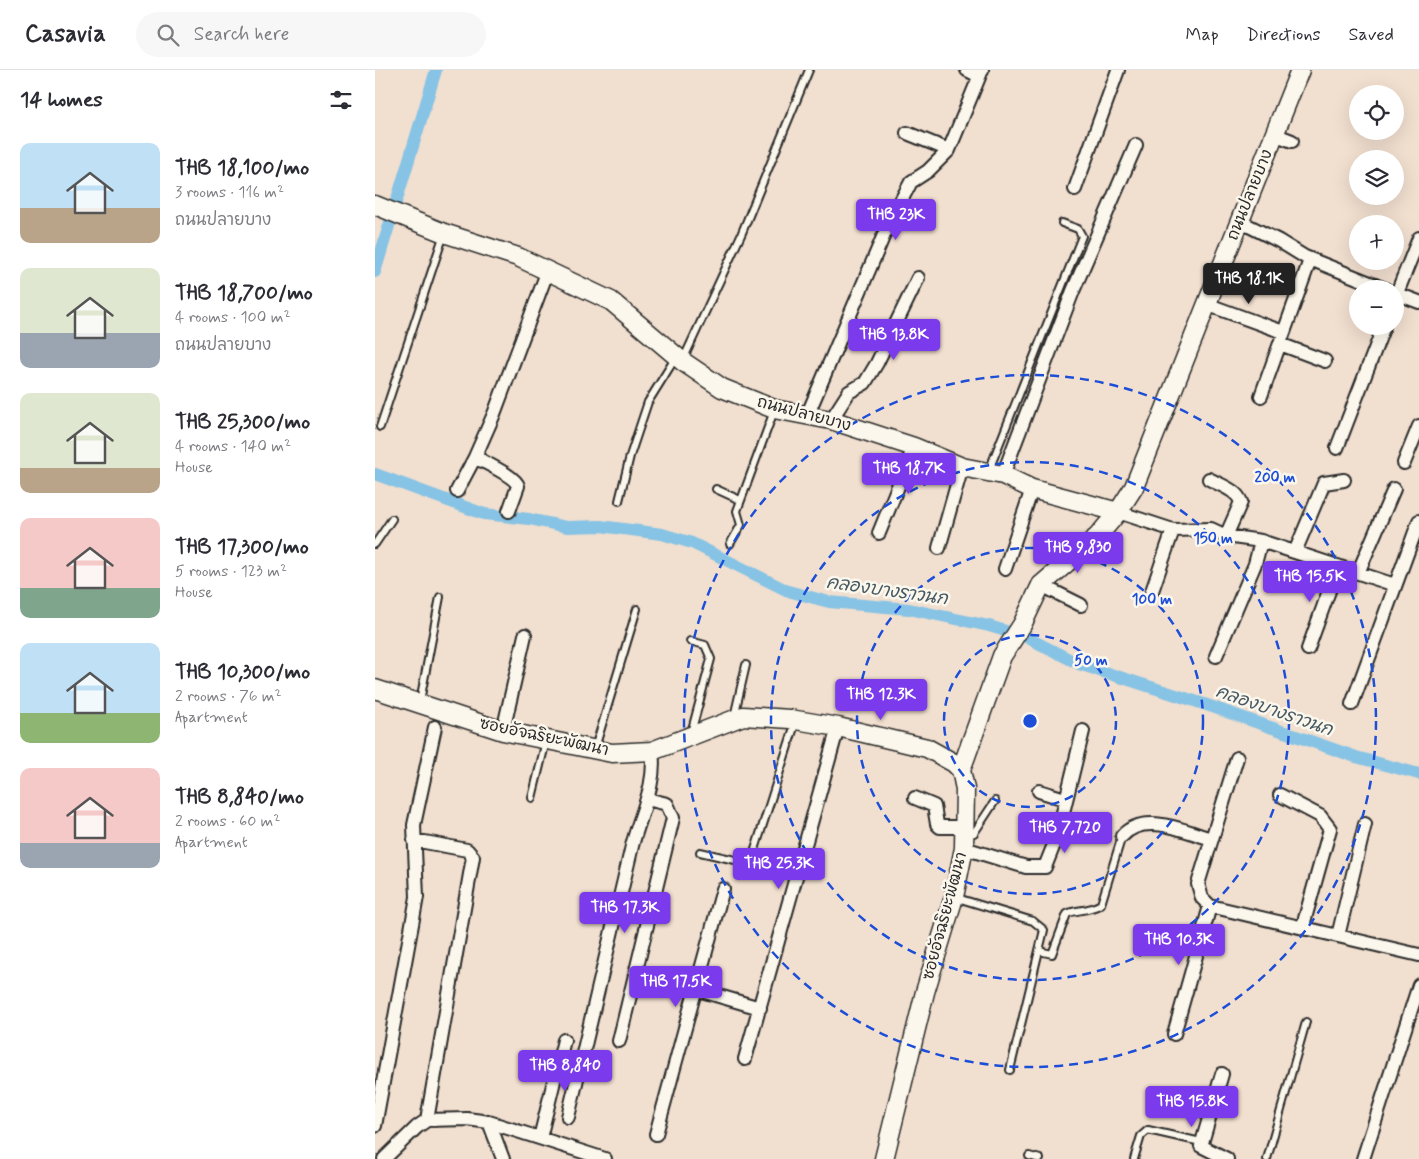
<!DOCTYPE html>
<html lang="en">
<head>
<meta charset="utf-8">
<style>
  :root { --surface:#fff; --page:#f7f7f7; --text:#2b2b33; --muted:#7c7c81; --line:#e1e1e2; --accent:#7c3aed }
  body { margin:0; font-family:Mynerve,"Playpen Sans Thai",sans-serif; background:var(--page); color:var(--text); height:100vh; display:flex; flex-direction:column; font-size:19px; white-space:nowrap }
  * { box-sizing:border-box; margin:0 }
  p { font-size:16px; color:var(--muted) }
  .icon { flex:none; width:28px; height:28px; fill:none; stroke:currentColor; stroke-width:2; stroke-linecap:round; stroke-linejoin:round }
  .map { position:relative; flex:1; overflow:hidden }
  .sheet { display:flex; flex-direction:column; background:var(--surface); width:375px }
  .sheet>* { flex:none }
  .tools { position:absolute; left:974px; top:15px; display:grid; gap:10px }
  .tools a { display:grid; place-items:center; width:55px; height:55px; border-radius:50%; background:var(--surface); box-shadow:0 5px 20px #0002; font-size:25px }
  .price { position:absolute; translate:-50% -42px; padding:0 11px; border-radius:5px; background:var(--accent); color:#fff; font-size:16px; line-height:32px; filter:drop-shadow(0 1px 2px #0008) }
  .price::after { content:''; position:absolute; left:50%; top:30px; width:15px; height:11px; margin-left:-8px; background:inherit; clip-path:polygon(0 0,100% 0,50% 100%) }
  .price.current { background:#222; color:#fff }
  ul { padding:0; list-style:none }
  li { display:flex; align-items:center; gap:15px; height:125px; padding:0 20px }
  li span { display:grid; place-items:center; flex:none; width:140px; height:100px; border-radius:10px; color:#555 }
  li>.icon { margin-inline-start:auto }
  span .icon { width:60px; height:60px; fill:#fffc; stroke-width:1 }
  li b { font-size:21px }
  h2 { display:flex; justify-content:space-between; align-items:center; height:60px; padding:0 20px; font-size:21px }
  header { display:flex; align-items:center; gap:30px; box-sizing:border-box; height:70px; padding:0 25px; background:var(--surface); border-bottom:1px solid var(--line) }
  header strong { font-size:24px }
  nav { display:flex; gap:28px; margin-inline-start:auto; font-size:18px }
  .search { width:350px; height:45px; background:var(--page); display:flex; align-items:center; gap:12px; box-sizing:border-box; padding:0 18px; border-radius:28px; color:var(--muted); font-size:19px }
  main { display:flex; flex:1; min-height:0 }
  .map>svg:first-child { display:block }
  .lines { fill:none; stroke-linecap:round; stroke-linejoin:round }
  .canal { stroke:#86c3e5; stroke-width:12 }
  .lane-casing { stroke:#2b2b2b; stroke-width:10 }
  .street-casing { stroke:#2b2b2b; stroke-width:16 }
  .secondary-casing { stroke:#2b2b2b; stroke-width:21 }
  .lane { stroke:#fbf7ec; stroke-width:6 }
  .street { stroke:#fbf7ec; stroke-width:12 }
  .secondary { stroke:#fbf7ec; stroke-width:18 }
  .ring { fill:none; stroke:#1d4ed8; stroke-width:2.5; stroke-dasharray:9 6 }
  .labels { text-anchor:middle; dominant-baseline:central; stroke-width:5; stroke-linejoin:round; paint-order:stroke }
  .street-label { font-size:16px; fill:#2b2b2b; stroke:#fbf7ec }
  .water-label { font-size:18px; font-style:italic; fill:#465963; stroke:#fbf7ec }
  .centre { fill:#1d4ed8; stroke:#fbf7ec; stroke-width:2.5 }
  .ring-label { font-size:15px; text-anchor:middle; font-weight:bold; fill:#1d4ed8; stroke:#fbf7ec; stroke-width:5; stroke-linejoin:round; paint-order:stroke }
</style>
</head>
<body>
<header>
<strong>Casavia</strong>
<div class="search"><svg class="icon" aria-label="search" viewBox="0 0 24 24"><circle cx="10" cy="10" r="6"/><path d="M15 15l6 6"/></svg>Search here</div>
<nav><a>Map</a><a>Directions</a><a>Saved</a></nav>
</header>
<main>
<section class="sheet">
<h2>14 homes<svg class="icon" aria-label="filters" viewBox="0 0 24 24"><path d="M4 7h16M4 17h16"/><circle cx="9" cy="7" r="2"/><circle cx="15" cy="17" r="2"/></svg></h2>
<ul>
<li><span style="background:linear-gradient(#bfe0f5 65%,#b9a48a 0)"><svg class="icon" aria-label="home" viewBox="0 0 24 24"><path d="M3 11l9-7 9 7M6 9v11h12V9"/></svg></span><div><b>THB 18,100/mo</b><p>3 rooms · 116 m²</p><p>ถนนปลายบาง</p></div></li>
<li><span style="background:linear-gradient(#dfe7d0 65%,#9aa5b1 0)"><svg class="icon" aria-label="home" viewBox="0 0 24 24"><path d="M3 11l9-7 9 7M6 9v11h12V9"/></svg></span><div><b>THB 18,700/mo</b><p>4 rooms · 100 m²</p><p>ถนนปลายบาง</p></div></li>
<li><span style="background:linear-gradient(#dfe7d0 75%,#b9a48a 0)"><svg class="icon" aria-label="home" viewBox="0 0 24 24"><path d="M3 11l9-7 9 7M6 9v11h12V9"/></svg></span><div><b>THB 25,300/mo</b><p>4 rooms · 140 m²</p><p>House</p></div></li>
<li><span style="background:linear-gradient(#f6c9c9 70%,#7fa58c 0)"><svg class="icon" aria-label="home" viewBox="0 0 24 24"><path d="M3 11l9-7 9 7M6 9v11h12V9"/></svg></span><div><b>THB 17,300/mo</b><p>5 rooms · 123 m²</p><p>House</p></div></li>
<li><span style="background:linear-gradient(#bfe0f5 70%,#8fb573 0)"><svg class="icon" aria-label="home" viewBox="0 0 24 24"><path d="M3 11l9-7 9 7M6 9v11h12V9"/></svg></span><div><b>THB 10,300/mo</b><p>2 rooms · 76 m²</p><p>Apartment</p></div></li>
<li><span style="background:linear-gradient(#f6c9c9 75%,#9aa5b1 0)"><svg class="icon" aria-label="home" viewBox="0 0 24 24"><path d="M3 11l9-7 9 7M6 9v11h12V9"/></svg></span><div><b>THB 8,840/mo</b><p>2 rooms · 60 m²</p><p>Apartment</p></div></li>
</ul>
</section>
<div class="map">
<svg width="1044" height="1089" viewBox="0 0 1044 1089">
  <rect width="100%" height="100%" fill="#f1dfcf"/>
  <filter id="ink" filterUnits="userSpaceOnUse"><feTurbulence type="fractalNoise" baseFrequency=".02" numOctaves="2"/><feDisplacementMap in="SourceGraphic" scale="10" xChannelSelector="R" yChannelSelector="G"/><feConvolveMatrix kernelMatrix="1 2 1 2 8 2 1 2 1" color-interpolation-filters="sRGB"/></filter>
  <g filter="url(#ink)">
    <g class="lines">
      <path class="canal" d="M0 202 61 0
        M0 404 109 444 154 449 192 457 225 456 287 464 317 473 413 521 454 532 534 539 614 556 651 567 704 594 829 634 981 687 1044 704"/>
      <defs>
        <path id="lane" d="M308 290 366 165 434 0
          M5 357 69 164
          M614 400 707 166 703 159 687 153
          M341 419 365 430
          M244 431 255 386 273 332 301 287
          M0 474 17 449
          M355 474 366 455 362 441 399 341
          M315 571 330 575 336 589 316 663
          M45 631 65 527
          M359 647 371 595
          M220 678 262 539
          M157 728 171 671
          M591 765 599 763 620 731
          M325 782 369 792 377 789 421 651
          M579 827 658 851 669 860 635 1000
          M664 881 677 884 692 844C700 839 713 842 726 834L747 766
          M654 1086 665 1089
          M759 1089 766 1066 773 1060 826 1072
          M892 1089 931 952"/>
        <path id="street" d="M592 0 604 6
          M532 63 574 80
          M899 64 917 71
          M700 119 743 0
          M864 151 904 171 930 187 1010 219
          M1020 223 1044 232
          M1020 228 1044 168
          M831 234 908 262
          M905 274 950 291
          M886 326 935 190
          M432 346 514 153 536 112 553 101 574 80 607 0
          M456 350 474 322 490 313 502 293 543 208
          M962 378 1009 256
          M1029 393 1044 356
          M628 405 698 221 761 75
          M834 409C845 415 862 420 866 432L851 466
          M82 421 100 387
          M134 441 143 416C140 406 110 393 100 387L119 344 173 200
          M743 442 798 460 836 459 851 466 886 471 1020 515
          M504 463 539 377
          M564 478 587 397
          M920 482 949 413 969 410
          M630 499 657 419
          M983 503 1019 419
          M666 515 706 535
          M776 524 798 460
          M933 579 963 496
          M841 586 880 494 886 471
          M977 634 1044 451
          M128 661 150 565
          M862 688 823 814 827 828 835 836 1044 885
          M664 721 690 729
          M905 725 945 746 955 759 929 852 931 859
          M540 728 559 736 562 754 565 757H590
          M747 766C770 741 811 762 837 769
          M39 770 92 780 98 787 52 1050
          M589 778 651 797H670L682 767 708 661
          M963 866 990 754
          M320 919 385 938
          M799 964 835 836
          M244 971 298 748 292 734 272 729
          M370 989 463 657
          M847 1004 826 1076 852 1089
          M193 1047C214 957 236 867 257 776 265 744 282 715 277 681
          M114 1052 128 1089
          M0 1056 42 827 39 755 60 657
          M281 1064 348 819
          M165 1068 189 970
          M9 1089 42 1057 52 1050 92 1049 114 1052 230 1089
          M988 1089 1044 915"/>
        <path id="secondary" d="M0 135 69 163 143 187 236 231 307 291 347 318 399 339 456 350 539 377 587 397 628 405 657 419 743 442
          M0 619 128 661 237 683 277 681 368 646 415 649 463 657 552 678 579 693 586 700 590 719 589 778 579 827 550 922 509 1089
          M586 700 627 586 647 555 666 515 723 466 743 442 759 417 925 0"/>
      </defs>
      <use href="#lane" class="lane-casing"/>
      <use href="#street" class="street-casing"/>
      <use href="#secondary" class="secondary-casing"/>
      <use href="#lane" class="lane"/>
      <use href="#street" class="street"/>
      <use href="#secondary" class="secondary"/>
    </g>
  </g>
  <g class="ring">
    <circle cx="655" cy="651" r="86"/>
    <circle cx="655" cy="651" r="173"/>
    <circle cx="655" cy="651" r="259"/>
    <circle cx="655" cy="651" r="346"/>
  </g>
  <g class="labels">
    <g class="street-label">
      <text transform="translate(875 125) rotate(-68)">ถนนปลายบาง</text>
      <text transform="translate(429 344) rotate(15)">ถนนปลายบาง</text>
      <text transform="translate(169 667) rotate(12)">ซอยอัจฉริยะพัฒนา</text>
      <text transform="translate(570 846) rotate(-75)">ซอยอัจฉริยะพัฒนา</text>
    </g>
    <g class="water-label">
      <text transform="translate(512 521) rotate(8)">คลองบางราวนก</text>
      <text transform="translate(899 641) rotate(19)">คลองบางราวนก</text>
    </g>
  </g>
  <circle cx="655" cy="651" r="8" class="centre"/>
  <g class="ring-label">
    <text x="900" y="412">200 m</text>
    <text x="838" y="473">150 m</text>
    <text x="777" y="534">100 m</text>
    <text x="716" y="595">50 m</text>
  </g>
</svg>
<div class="tools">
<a><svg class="icon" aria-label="locate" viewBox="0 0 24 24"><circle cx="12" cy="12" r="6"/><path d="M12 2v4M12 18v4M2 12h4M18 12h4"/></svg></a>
<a><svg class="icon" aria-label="layers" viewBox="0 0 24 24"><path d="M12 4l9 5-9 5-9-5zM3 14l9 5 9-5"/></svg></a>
<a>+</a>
<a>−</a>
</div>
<b class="price" style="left:521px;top:171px">THB 23K</b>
<b class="price current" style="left:874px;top:235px">THB 18.1K</b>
<b class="price" style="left:519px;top:291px">THB 13.8K</b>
<b class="price" style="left:534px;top:425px">THB 18.7K</b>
<b class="price" style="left:703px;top:504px">THB 9,830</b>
<b class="price" style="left:935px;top:533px">THB 15.5K</b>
<b class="price" style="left:506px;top:651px">THB 12.3K</b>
<b class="price" style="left:690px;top:784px">THB 7,720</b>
<b class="price" style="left:404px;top:820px">THB 25.3K</b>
<b class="price" style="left:250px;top:864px">THB 17.3K</b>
<b class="price" style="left:804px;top:896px">THB 10.3K</b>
<b class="price" style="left:301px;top:938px">THB 17.5K</b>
<b class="price" style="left:190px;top:1022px">THB 8,840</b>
<b class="price" style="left:817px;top:1058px">THB 15.8K</b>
</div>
</main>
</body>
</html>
